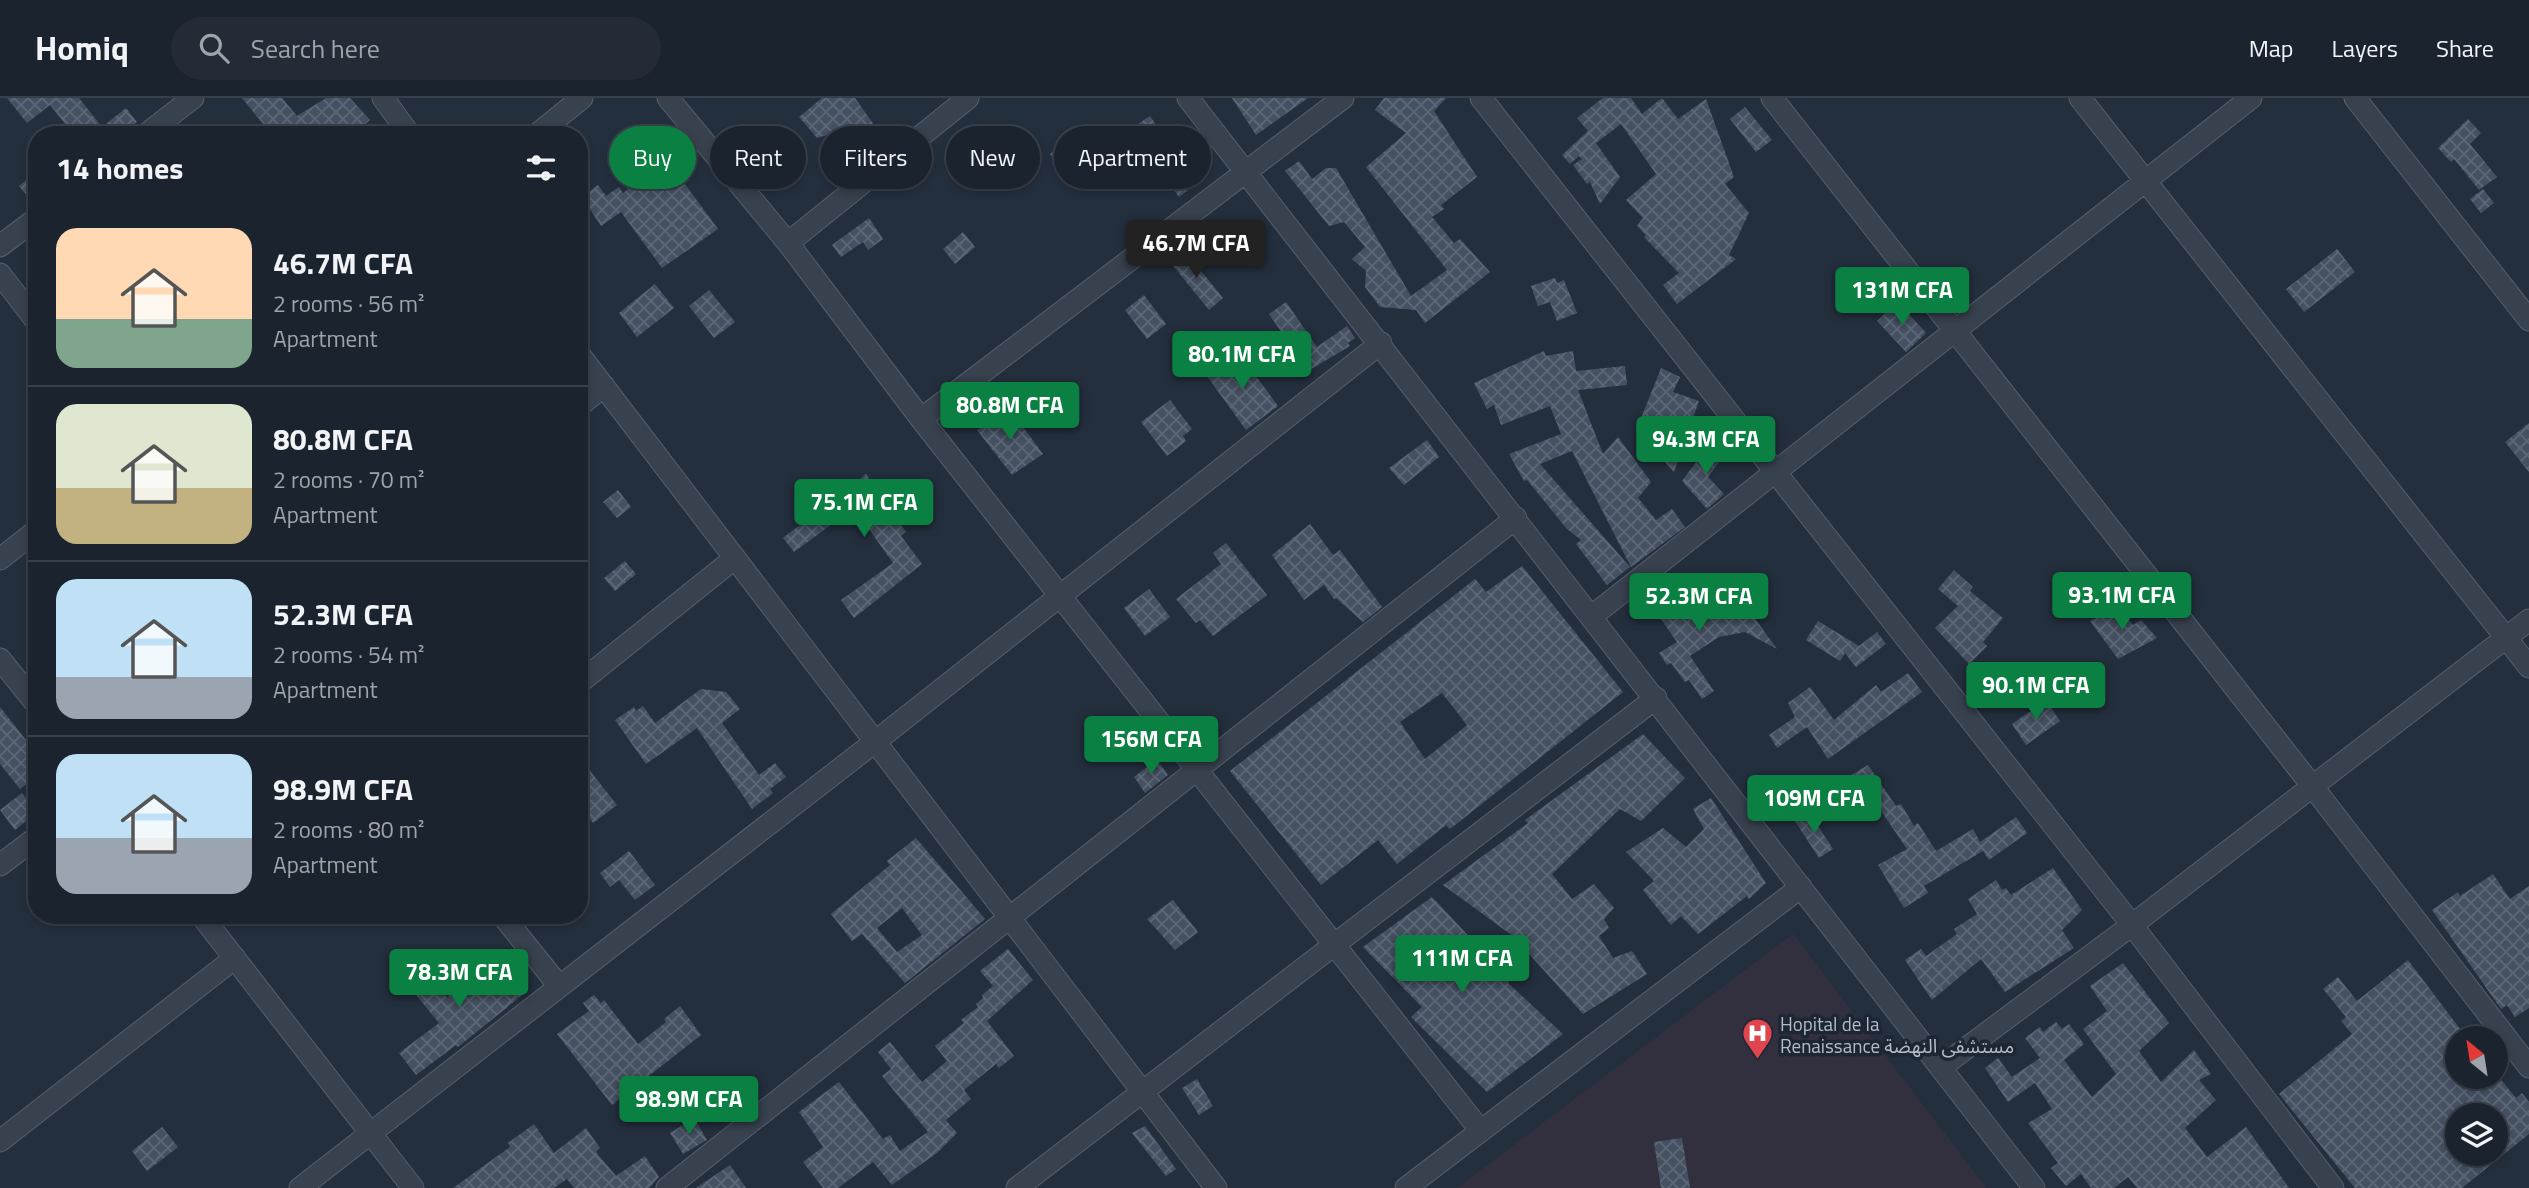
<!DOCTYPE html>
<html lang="en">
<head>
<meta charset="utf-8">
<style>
  :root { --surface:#1b232e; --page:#242b36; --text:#f1f3f6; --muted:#a0a4aa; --line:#39404a; --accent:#0b8043 }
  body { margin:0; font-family:"Titillium Web","Noto Sans Arabic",sans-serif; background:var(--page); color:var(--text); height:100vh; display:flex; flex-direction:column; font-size:26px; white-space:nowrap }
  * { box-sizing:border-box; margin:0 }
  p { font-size:23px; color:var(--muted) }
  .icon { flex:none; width:38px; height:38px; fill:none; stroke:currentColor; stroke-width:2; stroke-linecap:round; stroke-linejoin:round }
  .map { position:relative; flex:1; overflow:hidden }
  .side { position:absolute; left:28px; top:28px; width:560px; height:798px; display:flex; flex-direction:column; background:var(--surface); border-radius:28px; box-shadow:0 4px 10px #0003,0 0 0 2px var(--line) }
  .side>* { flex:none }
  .hud { position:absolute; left:609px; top:28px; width:665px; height:63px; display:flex; gap:14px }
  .needle { width:46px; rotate:330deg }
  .fabs { position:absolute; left:2445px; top:928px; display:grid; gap:14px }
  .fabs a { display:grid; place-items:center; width:63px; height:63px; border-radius:50%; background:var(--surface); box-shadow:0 4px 10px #0003,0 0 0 2px var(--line); font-size:35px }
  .price { position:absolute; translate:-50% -60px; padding:0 16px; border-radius:7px; background:var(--accent); color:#fff; font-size:23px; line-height:46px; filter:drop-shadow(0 2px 4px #0008) }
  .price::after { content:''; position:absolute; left:50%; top:42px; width:21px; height:16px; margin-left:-10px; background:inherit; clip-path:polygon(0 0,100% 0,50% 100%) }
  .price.on { background:#222; color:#fff }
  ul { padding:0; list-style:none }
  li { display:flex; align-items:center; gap:21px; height:175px; padding:0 28px }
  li+li { border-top:2px solid var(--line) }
  li span { display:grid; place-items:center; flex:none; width:196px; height:140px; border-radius:21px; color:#555 }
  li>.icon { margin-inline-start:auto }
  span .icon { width:84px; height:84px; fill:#fffc; stroke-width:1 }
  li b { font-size:30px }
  h2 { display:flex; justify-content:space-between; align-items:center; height:84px; padding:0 28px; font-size:30px }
  .chip { padding:0 24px; border-radius:32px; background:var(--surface); box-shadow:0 4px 10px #0003,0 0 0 2px var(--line); font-size:24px; line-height:63px }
  .chip.on { background:var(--accent); color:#fff }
  header { display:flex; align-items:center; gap:42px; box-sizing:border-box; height:98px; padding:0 35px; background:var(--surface); border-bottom:2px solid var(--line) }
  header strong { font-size:33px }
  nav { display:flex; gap:38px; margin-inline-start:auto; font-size:24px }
  .search { width:490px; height:63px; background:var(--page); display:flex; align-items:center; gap:18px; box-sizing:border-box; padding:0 24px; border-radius:38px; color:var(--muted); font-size:26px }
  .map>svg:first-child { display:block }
  .medical { fill:#32303f }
  .building { fill:url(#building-cross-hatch); fill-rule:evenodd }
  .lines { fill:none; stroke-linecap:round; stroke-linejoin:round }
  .minor-casing { stroke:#565f6c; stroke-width:23 }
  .minor { stroke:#38414e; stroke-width:21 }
  .labels { text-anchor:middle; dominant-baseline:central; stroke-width:7; stroke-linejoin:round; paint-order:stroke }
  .poi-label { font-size:19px; fill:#b4bcc9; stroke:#1d2633; text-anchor:start }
</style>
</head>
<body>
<header>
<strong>Homiq</strong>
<div class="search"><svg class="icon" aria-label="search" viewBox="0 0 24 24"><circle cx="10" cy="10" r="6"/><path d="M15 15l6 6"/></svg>Search here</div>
<nav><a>Map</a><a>Layers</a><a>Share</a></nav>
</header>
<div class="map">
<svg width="2529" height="1090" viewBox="0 0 2529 1090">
  <defs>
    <pattern id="building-cross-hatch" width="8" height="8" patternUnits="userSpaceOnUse" patternTransform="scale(1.75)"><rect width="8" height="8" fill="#455162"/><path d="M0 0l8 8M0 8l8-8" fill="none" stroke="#5d6877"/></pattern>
  </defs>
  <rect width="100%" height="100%" fill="#242f3e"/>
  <path class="medical" d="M1793 836 1986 1090H1457Z"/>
  <path class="building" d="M7 0H79L102 29 126 10 137 24 121 37H74L50 7 27 25Z
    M242 0H282L297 18 326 0H350L370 22 353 37H272Z
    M822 0H855L884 41 870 49 852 29 817 40 799 19Z
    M1232 0H1308L1256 37Z
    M1384 0H1446L1434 13 1477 79 1441 107 1444 111 1432 119 1454 145 1460 141 1490 174 1425 225 1416 212 1380 209 1365 189 1366 173 1352 161 1365 149 1344 124 1329 128 1285 73 1299 63 1312 81 1326 70H1336L1411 198 1447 172 1366 69 1406 35 1375 12Z
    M1603 0H1631L1642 16 1662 0 1678 21 1706 1 1734 79 1725 86 1749 115 1729 157 1736 161 1677 206 1663 187 1679 175 1644 139 1646 137 1637 128 1643 120 1626 102 1656 76 1621 26 1596 45 1620 79 1600 106 1590 84 1587 86 1573 67 1582 61 1579 58 1570 66 1562 57 1588 33 1577 20Z
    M1745 9 1772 42 1756 54 1730 21Z
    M1150 18 1196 86 1179 99 1129 32Z
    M2468 21 2481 35 2470 46 2497 79 2479 92 2454 61 2451 64 2438 50Z
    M1071 39 1087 60 1067 76 1050 56Z
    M681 50 690 62 676 74 718 131 662 170 621 114 601 128 582 99 598 87 606 98 619 89 623 95Z
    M37 73V107H35L19 88Z
    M2483 91 2494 105 2481 115 2470 101Z
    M869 120 883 141 868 152 863 144 841 159 832 147Z
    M963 134 975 149 955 166 943 151Z
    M2337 151 2355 174 2304 214 2286 191Z
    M1184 152 1223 200 1209 212 1170 164Z
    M1555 180 1557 185 1564 182 1577 215 1557 223 1550 204 1538 208 1531 188Z
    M655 186 674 210 637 239 619 215Z
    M709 192 735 224 714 240 689 208Z
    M1144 197 1166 226 1147 241 1125 212Z
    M1286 204 1317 249 1347 228 1355 240 1348 245 1350 248 1308 273 1269 216Z
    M1898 204 1926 235 1906 254 1877 223Z
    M1544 253 1546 258 1573 253 1576 273 1625 268 1627 287 1578 292 1603 356 1618 339 1651 384 1638 400 1656 422 1672 411 1685 429 1631 469 1572 353 1540 366 1630 469 1607 487 1576 446 1581 442 1567 431 1527 382 1524 383 1509 356 1561 336 1550 308 1501 327 1494 307 1487 311 1474 285Z
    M1239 255 1278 308 1246 332 1204 274 1217 265 1220 269Z
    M1661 270 1680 279 1673 294 1699 303 1674 374 1636 333Z
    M1170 302 1192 331 1183 338 1186 343 1167 358 1141 324Z
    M1009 310 1043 356 1012 377 977 332Z
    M2529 325V374L2505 344Z
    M1427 342 1439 359 1404 387 1389 370Z
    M1712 343 1727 353 1708 379 1724 396 1707 411 1682 383Z
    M866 376 906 434 901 438 922 466 854 520 841 502 893 465 854 410 794 454 783 440Z
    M618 392 631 409 617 420 603 404Z
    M1310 426 1333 457 1340 452 1382 509 1363 524 1336 500 1334 501 1324 487 1304 502 1272 457Z
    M1226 445 1267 497 1213 538 1200 522 1196 525 1176 501 1221 466 1213 455Z
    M625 463 636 476 615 493 604 480Z
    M1522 468 1623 594 1450 731 1446 727 1397 766 1378 742 1321 787 1230 673 1475 481 1486 494ZM1442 595 1467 627 1425 661 1400 624Z
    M1954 472 1973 489 1970 493 2003 520 1983 544 1987 548 1969 566 1935 530 1958 508 1938 491Z
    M1688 483 1709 519 1748 511 1777 551 1745 534 1719 539 1690 558 1714 593 1702 601 1689 582 1685 584 1671 565 1667 567 1659 555 1677 544 1654 511Z
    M1149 491 1170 519 1145 538 1124 510Z
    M2117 507 2133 527 2141 522 2157 540 2118 561 2090 523Z
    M1818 523 1859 548 1877 534 1886 546 1856 569 1845 555 1840 563 1806 542Z
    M1908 575 1922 594 1828 661 1807 629 1777 650 1769 637 1795 619 1788 605 1810 589 1834 622 1876 587 1881 594Z
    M701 591 726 594 740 611 722 625 759 677 775 665 786 679 770 691 773 695 752 711 697 630 646 666 615 622 634 609 636 613 643 608 655 625Z
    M2046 602 2060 623 2026 647 2012 626Z
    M0 609 37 656V678L20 691 0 666Z
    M1643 636 1685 680 1641 723 1620 711 1552 776 1572 801 1594 786 1614 810 1604 821 1609 830 1599 838 1613 860 1632 853 1647 876 1583 916 1513 838 1443 787 1528 725 1525 722Z
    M579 659 617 707 593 725 579 706Z
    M1157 661 1168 677 1145 695 1134 679Z
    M1868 667 1896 708 1901 706 1914 728 1918 725 1936 753 1973 731 1980 744 2016 719 2027 735 1989 762 1983 753 1924 788 1928 795 1904 810 1878 767 1907 751 1866 691 1854 699 1843 682Z
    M22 695 37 714 15 732 0 712Z
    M1711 700 1766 785 1749 801 1747 798 1698 836 1681 818 1671 827 1643 792 1654 783 1626 754 1663 730 1686 749 1704 731 1693 711Z
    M1809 714 1833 751 1819 760 1795 723Z
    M916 740 985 821 905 885 862 836 852 843 831 816 890 767 887 763ZM902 810 922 837 897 854 877 830Z
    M629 753 655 787 635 802 619 782 610 789 600 775Z
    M2053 770 2082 812 2062 832 2074 850 2005 894 1981 861 1932 902 1905 862 1921 851 1926 858 1957 836 1954 831 1977 816 1968 801 1996 782 2002 792 2006 790 2011 797Z
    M2493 776 2510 801 2529 788V910L2515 919 2507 907 2501 911 2432 812 2458 794 2460 798Z
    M1432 799 1510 882 1508 885 1563 936 1487 994 1411 919 1422 909 1363 849Z
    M1173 802 1198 834 1175 852 1147 821Z
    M1008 851 1033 882 987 923 1014 958 999 970 996 966 964 992 971 1001 946 1022 957 1035 937 1055 892 1087 873 1064 838 1090H823L803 1064 823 1049 799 1014 839 984 883 1041 890 1037 900 1053 928 1034 882 978 891 971 878 954 890 944 922 984 947 963 935 948 964 925 961 922 978 909 976 906 983 900 982 897 993 888 980 873Z
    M499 859 526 894 458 949 456 947 416 977 399 955 439 925 403 881 421 867 447 899 473 879 466 869 479 860 485 869Z
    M2408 862 2467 940H2457V978H2498L2516 1000 2522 995 2529 1004V1036L2462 1090H2355L2279 996 2352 936 2341 923 2346 919 2323 891 2338 879 2357 903ZM2457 1017H2496V1055H2457Z
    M2123 865 2169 925 2139 953 2161 984 2194 952 2211 976 2199 982 2216 1002 2185 1030 2207 1059 2246 1029 2289 1090H2137L2128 1079 2114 1090H2091L2081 1076 2066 1088 2051 1070 2058 1065 2028 1025 2052 1011 2035 985 2008 1004 1985 970 1998 960 2012 979 2040 960 2025 940 2040 929 2043 934 2056 924 2062 931 2069 926 2084 946 2064 962 2092 999 2116 976 2083 931 2107 913 2090 888Z
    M594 897 601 905 604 902 638 946 666 924 664 921 680 908 701 937 612 1007 557 936 589 913 583 905Z
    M1197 981 1213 1008 1199 1017 1182 990Z
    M694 1020 707 1042 683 1056 670 1035Z
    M534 1026 554 1055 586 1030 600 1050 596 1054 616 1078 645 1058 659 1079 649 1090H574L567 1081 554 1090H453L510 1049 508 1045Z
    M1145 1028 1176 1071 1166 1078 1132 1035Z
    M162 1029 178 1049 147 1073 132 1053Z
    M1682 1040 1690 1090H1661L1654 1044Z
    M730 1067 746 1090H696Z"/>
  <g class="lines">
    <defs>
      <path id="minor" d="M383 0 410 37
        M668 0 788 145 921 321 1480 1032
        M1188 0 2034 1090
        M1481 0 2132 827 2333 1090
        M1772 0 2313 689 2529 969
        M2080 0 2529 569
        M2355 0 2529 222
        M145 37 193 0
        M536 37 582 0
        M788 145 968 0
        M0 148 37 120
        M0 176 37 224
        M579 256 1216 1090
        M579 308 604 288
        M921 321 1343 0
        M0 461 37 432
        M1592 518 2251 0
        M0 561 37 607
        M579 585 735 460
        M0 767 37 739
        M201 817 413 1090
        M502 817 559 888
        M1941 969 2132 827 2529 522
        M0 1043 235 860
        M300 1090 876 643 1381 245
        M667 1090 1516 420
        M1017 1090 1656 600
        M1406 1090 1801 789"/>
    </defs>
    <use href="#minor" class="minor-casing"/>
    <use href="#minor" class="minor"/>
  </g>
  <defs>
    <symbol id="hospital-pin" viewBox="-11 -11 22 30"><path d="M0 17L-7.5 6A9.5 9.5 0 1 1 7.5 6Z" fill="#e0444e" stroke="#1d2633"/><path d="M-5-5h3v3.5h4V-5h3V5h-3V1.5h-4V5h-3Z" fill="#fff"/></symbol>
  </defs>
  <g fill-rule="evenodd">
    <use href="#hospital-pin" x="1740" y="918" width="35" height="47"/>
  </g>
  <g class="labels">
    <g class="poi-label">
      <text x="1780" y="925">Hopital de la<tspan x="1780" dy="22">Renaissance مستشفى النهضة</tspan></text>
    </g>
  </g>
</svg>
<div class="fabs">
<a><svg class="needle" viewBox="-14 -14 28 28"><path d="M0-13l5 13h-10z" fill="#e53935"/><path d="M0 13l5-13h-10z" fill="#a0a4aa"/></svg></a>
<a><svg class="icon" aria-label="layers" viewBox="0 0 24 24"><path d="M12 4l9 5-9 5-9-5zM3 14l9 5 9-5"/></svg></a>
</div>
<b class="price on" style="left:1196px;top:182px">46.7M CFA</b>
<b class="price" style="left:1902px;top:229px">131M CFA</b>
<b class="price" style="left:1242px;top:293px">80.1M CFA</b>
<b class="price" style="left:1010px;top:344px">80.8M CFA</b>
<b class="price" style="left:1706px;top:378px">94.3M CFA</b>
<b class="price" style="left:864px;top:441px">75.1M CFA</b>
<b class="price" style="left:2122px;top:534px">93.1M CFA</b>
<b class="price" style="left:1699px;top:535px">52.3M CFA</b>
<b class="price" style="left:2036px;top:624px">90.1M CFA</b>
<b class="price" style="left:1151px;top:678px">156M CFA</b>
<b class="price" style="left:1814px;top:737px">109M CFA</b>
<b class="price" style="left:1462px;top:897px">111M CFA</b>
<b class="price" style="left:459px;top:911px">78.3M CFA</b>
<b class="price" style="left:689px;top:1038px">98.9M CFA</b>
<div class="hud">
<a class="chip on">Buy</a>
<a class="chip">Rent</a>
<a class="chip">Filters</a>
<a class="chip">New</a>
<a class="chip">Apartment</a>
</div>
<section class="side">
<h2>14 homes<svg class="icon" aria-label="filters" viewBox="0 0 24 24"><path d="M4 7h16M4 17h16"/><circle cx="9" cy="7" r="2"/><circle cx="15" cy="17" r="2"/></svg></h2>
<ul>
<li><span style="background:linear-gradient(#ffd9b3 65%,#7fa58c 0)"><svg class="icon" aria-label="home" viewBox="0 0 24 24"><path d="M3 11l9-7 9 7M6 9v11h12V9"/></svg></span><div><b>46.7M CFA</b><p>2 rooms · 56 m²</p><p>Apartment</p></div></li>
<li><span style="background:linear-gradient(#dfe7d0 60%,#c2b280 0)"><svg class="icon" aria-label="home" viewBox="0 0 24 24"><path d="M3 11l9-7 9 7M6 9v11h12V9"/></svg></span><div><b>80.8M CFA</b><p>2 rooms · 70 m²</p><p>Apartment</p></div></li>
<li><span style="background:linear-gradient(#bfe0f5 70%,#9aa5b1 0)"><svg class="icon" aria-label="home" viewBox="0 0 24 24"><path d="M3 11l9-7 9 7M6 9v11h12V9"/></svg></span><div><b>52.3M CFA</b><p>2 rooms · 54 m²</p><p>Apartment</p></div></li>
<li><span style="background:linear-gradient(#bfe0f5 60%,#9aa5b1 0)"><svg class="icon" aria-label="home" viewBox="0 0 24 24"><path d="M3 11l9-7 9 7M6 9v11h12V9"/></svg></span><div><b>98.9M CFA</b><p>2 rooms · 80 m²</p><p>Apartment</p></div></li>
</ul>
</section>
</div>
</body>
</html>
